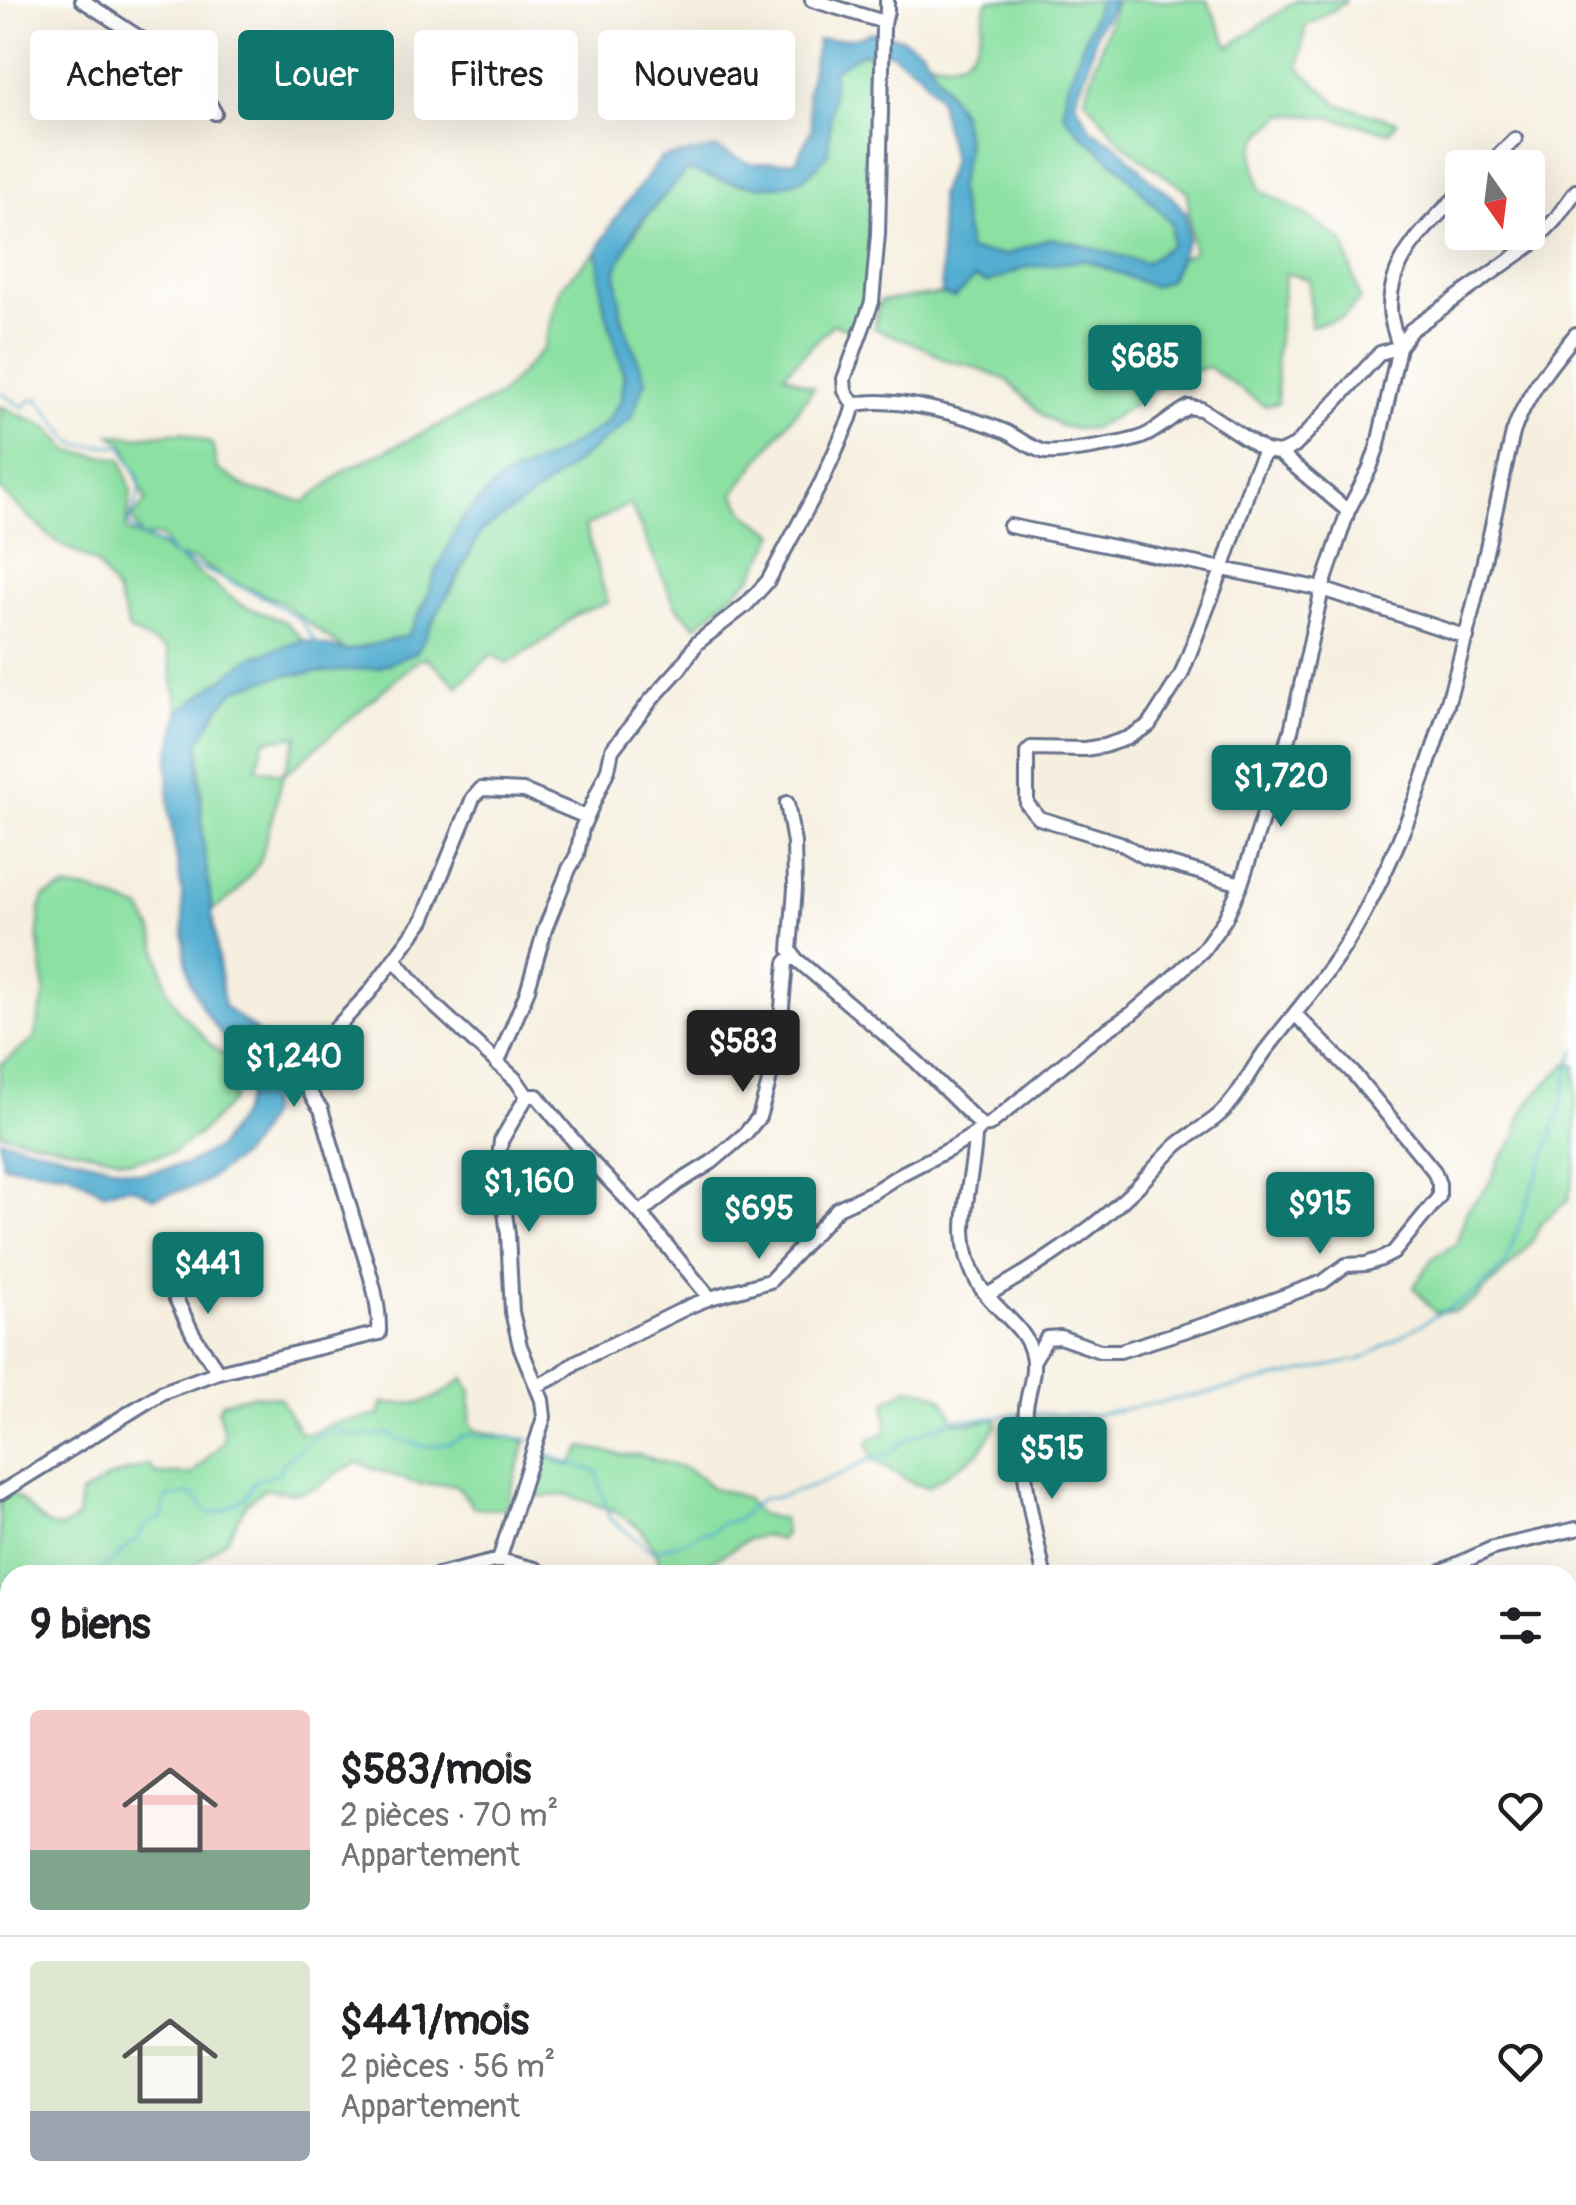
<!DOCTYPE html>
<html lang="fr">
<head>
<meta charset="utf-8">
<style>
  :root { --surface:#fff; --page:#f6f6f6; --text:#202124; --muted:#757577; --line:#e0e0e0; --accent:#0f766e }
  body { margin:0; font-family:Pangolin,sans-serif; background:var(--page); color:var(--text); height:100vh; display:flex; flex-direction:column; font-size:38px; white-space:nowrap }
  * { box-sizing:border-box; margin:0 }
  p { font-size:32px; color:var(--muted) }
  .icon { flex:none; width:55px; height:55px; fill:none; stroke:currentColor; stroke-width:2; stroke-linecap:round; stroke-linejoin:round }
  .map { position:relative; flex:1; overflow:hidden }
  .drawer { position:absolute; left:0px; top:1565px; width:1578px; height:640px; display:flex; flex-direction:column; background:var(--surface); border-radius:30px 30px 0 0; box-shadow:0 10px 40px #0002 }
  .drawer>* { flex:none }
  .hud { position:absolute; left:30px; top:30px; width:1000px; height:90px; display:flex; gap:20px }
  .needle { width:65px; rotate:166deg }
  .buttons { position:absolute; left:1445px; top:150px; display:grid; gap:20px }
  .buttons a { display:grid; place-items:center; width:100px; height:100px; border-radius:10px; background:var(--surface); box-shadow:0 10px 40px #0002; font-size:50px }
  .price { position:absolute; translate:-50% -85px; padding:0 22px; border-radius:10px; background:var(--accent); color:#fff; font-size:32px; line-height:65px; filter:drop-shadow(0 2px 5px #0008) }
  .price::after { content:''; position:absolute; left:50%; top:60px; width:30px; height:22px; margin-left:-15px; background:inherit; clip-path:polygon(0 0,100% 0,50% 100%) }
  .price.active { background:#222; color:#fff }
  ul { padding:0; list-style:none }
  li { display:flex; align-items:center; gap:30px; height:250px; padding:0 30px }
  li+li { border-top:2px solid var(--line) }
  li span { display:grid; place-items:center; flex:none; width:280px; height:200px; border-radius:10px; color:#555 }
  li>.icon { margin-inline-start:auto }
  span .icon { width:120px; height:120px; fill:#fffc; stroke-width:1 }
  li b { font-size:42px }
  h2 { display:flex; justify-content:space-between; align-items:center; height:120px; padding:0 30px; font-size:42px }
  .tag { padding:0 35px; border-radius:10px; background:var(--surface); box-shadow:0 10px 40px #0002; font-size:35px; line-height:90px }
  .tag.active { background:var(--accent); color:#fff }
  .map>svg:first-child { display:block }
  .green { fill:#8be0a2; stroke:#538880; stroke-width:2.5; fill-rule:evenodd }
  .water { fill:#52add0; stroke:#366e97; stroke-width:2.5 }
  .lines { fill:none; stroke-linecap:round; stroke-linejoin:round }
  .stream { stroke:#52add0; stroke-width:2.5 }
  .river { stroke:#52add0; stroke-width:18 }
  .minor-casing { stroke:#68728b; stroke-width:18 }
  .minor { stroke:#fff; stroke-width:12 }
</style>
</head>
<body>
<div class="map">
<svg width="1576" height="2205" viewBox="0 0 1576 2205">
  <rect width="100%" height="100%" fill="#fff"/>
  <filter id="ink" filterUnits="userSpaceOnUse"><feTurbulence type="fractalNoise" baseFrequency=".01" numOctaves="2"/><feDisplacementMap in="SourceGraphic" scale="20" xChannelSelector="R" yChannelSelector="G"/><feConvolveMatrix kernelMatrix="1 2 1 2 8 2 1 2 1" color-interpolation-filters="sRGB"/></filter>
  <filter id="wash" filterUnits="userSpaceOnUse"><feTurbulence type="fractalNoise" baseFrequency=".0048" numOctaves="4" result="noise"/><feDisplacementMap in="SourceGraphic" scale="40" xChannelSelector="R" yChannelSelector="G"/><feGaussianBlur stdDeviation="2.25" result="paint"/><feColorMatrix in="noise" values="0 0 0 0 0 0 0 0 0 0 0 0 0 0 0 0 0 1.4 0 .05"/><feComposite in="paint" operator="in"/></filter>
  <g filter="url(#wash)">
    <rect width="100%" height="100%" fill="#f6efdf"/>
    <path class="green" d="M988 0H1099L1067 89 1082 135 1120 168 1171 223V245L1145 263 1071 242 1051 239 1005 255 969 251 958 189 967 146 961 113 928 59C955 68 972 62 980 33 984 22 983 10 988 0Z
      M1116 0H1207L1229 47 1297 0H1345L1346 2 1305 27 1299 68 1338 104 1397 122 1390 132 1328 117 1285 114C1249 142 1250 146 1260 190L1308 216 1344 243 1360 300 1342 318 1311 326 1309 279 1285 273 1276 356 1278 403 1265 406 1208 367 1175 377 1108 421 1093 428 1077 429 1061 426 1041 414 1007 380 968 365 945 360 925 348 874 328 880 301 942 294 954 297 975 277 988 283 1024 268 1085 260 1153 287 1169 280 1181 257 1193 253 1187 191 1151 166 1120 141 1085 98Z
      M863 53 874 60 869 279 865 316 852 330 833 324 784 374 814 388 734 493 746 514 776 534 752 577 696 626 675 605 630 504 585 527 608 603 576 614 550 637 507 664 492 654 458 686 427 658 417 661 283 776 260 862 235 894 212 911 203 841 199 742 219 708 236 689 284 675 378 668 451 592 481 532 530 498 630 420 646 380C633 347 615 311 616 274 617 245 668 193 687 170L726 182 804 178 830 111 834 69ZM298 736 283 774 257 768 265 740Z
      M597 251C599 268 600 287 604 304 610 333 628 364 622 394 616 427 564 451 536 464 525 469 511 473 501 480 445 521 440 581 407 636L346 651 279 601 226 579 195 560 176 557 241 605 286 622 303 640 250 658 179 712 167 650 129 630 117 593 96 563 55 541 0 490V406L49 428 69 451 121 459 131 491 126 531 156 544 173 555 161 536 142 537 132 517 146 501 124 444 109 434 135 437 182 432 212 444 217 469 251 490 305 502 347 469 498 397 543 349 561 286Z
      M65 888 89 890 142 910 153 931 167 989 179 1010 212 1046 239 1065 233 1100 202 1131 172 1153 130 1161 0 1133V1065L34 1039 45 992 38 933 40 909 44 897Z
      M1568 1063 1576 1066V1165L1568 1201 1542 1221 1534 1238 1520 1256 1476 1299 1456 1311 1434 1312 1414 1287 1433 1258 1456 1244 1467 1210 1488 1186 1499 1161 1515 1139 1522 1113 1538 1091Z
      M464 1378 471 1392 470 1424 475 1430 526 1441 506 1507 497 1509 473 1507 458 1487 452 1484H418L358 1463 343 1469 318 1487 302 1492 294 1493 264 1489 246 1504 227 1539 188 1571 178 1575H10V1879L0 1875V1499L9 1492C28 1499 41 1532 64 1527 70 1525 74 1521 78 1518L81 1495 108 1478 149 1465 156 1474H192L223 1442 224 1434 218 1410 222 1403C240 1396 261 1393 280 1398L300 1433H312L331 1424 380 1415 382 1403C424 1405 431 1404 464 1378Z
      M908 1388C934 1391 945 1394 954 1421 968 1425 982 1421 997 1418V1426L978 1453 928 1487 912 1483 874 1460 868 1445 871 1438 887 1432 886 1402Z
      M583 1447 623 1455H639L686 1469 700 1477 711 1487 744 1497 760 1514 783 1519 785 1534 780 1540 764 1535 749 1539 688 1575H659L658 1556 641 1529 614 1511 568 1495 527 1497 543 1455 570 1466Z
      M0 1905 10 1910V2045L0 2047Z"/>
    <path class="water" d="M1099 0H1114V4L1097 29 1088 66 1075 101 1091 129 1117 145 1154 183 1172 197 1186 213 1188 238 1169 280 1153 287 1085 260 1024 268 988 283 975 278 954 298 942 294 939 195 952 160 938 97 919 72 889 52 863 53 834 69 828 154C821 161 814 172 805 177 774 197 719 180 687 170L636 227 616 271 622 319 646 380 630 420 530 498 481 532 417 652 378 668 284 675 236 689 219 708 199 742V778L203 841 224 1006 256 1031 275 1061 269 1098V1114L253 1142 242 1155 200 1185 153 1198C131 1184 129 1185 104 1193L70 1173 3 1165 0 1139 141 1173 187 1164 218 1147 241 1114 248 1095V1074L240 1052 223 1037 204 1011 190 981 185 955 182 893 169 812 168 760 179 712 250 658 303 640 346 651 407 636 423 608 438 567 461 520 502 479 551 457 603 426 621 400 625 378 603 302 597 251 614 220 661 158 716 148 751 164 796 161 812 128 807 93 818 40 854 38 872 32 901 38 922 50 961 113 967 146 958 189 969 251 1005 255 1050 238 1071 242 1145 263 1171 245V223L1120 168 1082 135 1063 114 1066 89Z"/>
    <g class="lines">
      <path class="stream" d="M0 392 23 407 31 400 39 399 71 441 81 445 123 446C126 460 138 470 140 483 142 492 132 513 129 523L132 529 144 538 163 545 176 557 268 599 300 620 319 646
        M1033 1414 1093 1415 1203 1394 1362 1359 1478 1291 1505 1264 1559 1115 1572 1058 1576 1050
        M541 1445 553 1457 597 1472 609 1518 652 1551 688 1540 702 1531 710 1533 722 1523 738 1519 761 1499 777 1497 808 1488 844 1473 865 1461 888 1454 913 1436 956 1419H980L1020 1414
        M85 1575 97 1573 110 1563 137 1539 148 1523 163 1517 164 1502 170 1496 192 1494 210 1514 226 1510 245 1498 255 1481 280 1472 281 1465 308 1442 322 1434 338 1429C352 1440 373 1436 390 1434L396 1439 427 1447 451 1443 466 1435 531 1439
        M0 1596H7L10 1603"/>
      <path class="river" d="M0 1893 10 1898"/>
    </g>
  </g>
  <g filter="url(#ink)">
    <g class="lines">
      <defs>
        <path id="minor" d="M82 0 190 71 215 113
          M812 0 884 22
          M1486 168 1515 139
          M854 405C890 394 969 416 1004 431 1018 437 1029 448 1045 452 1059 454 1130 443 1144 436 1160 429 1173 415 1189 407L1201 409 1265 451 1279 453 1295 446 1380 353 1399 347C1396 335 1390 321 1390 308 1390 256 1429 225 1462 191
          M1279 453 1348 511
          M1010 526 1322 589 1467 637
          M787 803 794 843 795 888 790 950 796 959 916 1061 982 1126
          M1241 884 1145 857 1120 843 1039 818 1027 804V752L1031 748 1084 749 1104 746 1128 738 1149 725 1181 675 1222 570 1254 473 1265 451
          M394 959 434 1005 516 1080 527 1096 501 1141 496 1185 504 1206 508 1234 512 1312 520 1346 542 1400 544 1417 499 1560 535 1569 543 1575
          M497 1064 527 992 545 929 569 869 577 855 582 828 608 769 612 750 651 700 680 668 697 643 746 605 768 581 822 481 850 418 854 405 845 391 844 379 872 302 878 234 883 27 887 11V0
          M527 1096H537L588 1158 640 1213 710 1298
          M640 1213 678 1183 712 1162 745 1134 759 1117 768 1086 780 1029 786 963 793 955
          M167 1280 193 1334 218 1372
          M987 1295C1039 1266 1092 1230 1135 1189 1149 1175 1162 1159 1177 1145 1190 1134 1207 1126 1220 1114 1241 1095 1251 1068 1269 1046 1302 1004 1337 964 1362 917 1444 767 1475 598 1513 433 1525 396 1551 364 1576 334
          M1034 1360 1047 1338 1060 1337 1100 1351H1120L1213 1322 1323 1282 1346 1265 1366 1264 1381 1259 1393 1253 1439 1197V1184L1434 1171 1354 1074 1295 1014
          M537 1386 559 1375 576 1362 690 1306 710 1298 770 1281 838 1208 873 1192 901 1174 952 1148 975 1134
          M0 1493 163 1392 218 1372 379 1333C380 1294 365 1261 355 1225 343 1186 333 1148 321 1109 308 1093 304 1083 304 1062L369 993 423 920 473 798 481 789 524 791 586 817
          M438 1575 499 1560
          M1044 1575C1036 1533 1023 1489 1024 1447 1024 1434 1025 1421 1026 1408 1028 1391 1036 1372 1032 1355 1026 1325 993 1310 978 1283 949 1232 974 1186 975 1134L982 1126 989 1125 1095 1038 1131 1014 1158 991 1203 950 1225 919 1241 884 1291 731 1322 589 1348 511 1370 468 1378 445 1399 347 1411 330 1531 245 1555 220 1576 191
          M1434 1575 1493 1548 1576 1529
          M1568 1824 1576 1821
          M1568 2003 1576 1996
          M0 2143 10 2144
          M1568 2162 1576 2152
          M97 2195 100 2205
          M381 2195 383 2205
          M607 2195 608 2205
          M883 2195 887 2205
          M1069 2195 1070 2205
          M251 2205 254 2195
          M1398 2205 1401 2195"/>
      </defs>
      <use href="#minor" class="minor-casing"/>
      <use href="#minor" class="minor"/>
    </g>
  </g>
</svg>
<div class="buttons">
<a><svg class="needle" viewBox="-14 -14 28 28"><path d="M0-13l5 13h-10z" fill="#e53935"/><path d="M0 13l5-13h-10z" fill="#757577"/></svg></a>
</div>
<b class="price" style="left:1145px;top:410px">$685</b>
<b class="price" style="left:1281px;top:830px">$1,720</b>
<b class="price active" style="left:743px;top:1095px">$583</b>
<b class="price" style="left:294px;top:1110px">$1,240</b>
<b class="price" style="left:529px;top:1235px">$1,160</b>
<b class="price" style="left:1320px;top:1257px">$915</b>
<b class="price" style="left:759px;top:1262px">$695</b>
<b class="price" style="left:208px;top:1317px">$441</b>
<b class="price" style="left:1052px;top:1502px">$515</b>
<div class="hud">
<a class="tag">Acheter</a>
<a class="tag active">Louer</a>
<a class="tag">Filtres</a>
<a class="tag">Nouveau</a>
</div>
<section class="drawer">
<h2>9 biens<svg class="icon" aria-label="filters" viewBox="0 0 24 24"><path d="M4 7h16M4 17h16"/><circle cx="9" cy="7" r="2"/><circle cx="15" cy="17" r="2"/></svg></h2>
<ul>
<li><span style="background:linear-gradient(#f6c9c9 70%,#7fa58c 0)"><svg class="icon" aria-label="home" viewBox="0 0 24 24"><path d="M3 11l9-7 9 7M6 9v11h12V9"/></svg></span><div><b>$583/mois</b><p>2 pièces · 70 m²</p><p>Appartement</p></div><svg class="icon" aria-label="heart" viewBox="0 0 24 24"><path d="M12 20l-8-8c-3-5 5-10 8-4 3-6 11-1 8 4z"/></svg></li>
<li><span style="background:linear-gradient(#dfe7d0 75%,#9aa5b1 0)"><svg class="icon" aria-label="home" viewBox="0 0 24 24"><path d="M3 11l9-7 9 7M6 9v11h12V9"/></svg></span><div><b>$441/mois</b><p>2 pièces · 56 m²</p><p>Appartement</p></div><svg class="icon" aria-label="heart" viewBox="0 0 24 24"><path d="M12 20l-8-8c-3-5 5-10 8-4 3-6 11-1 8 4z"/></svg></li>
</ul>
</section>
</div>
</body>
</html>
